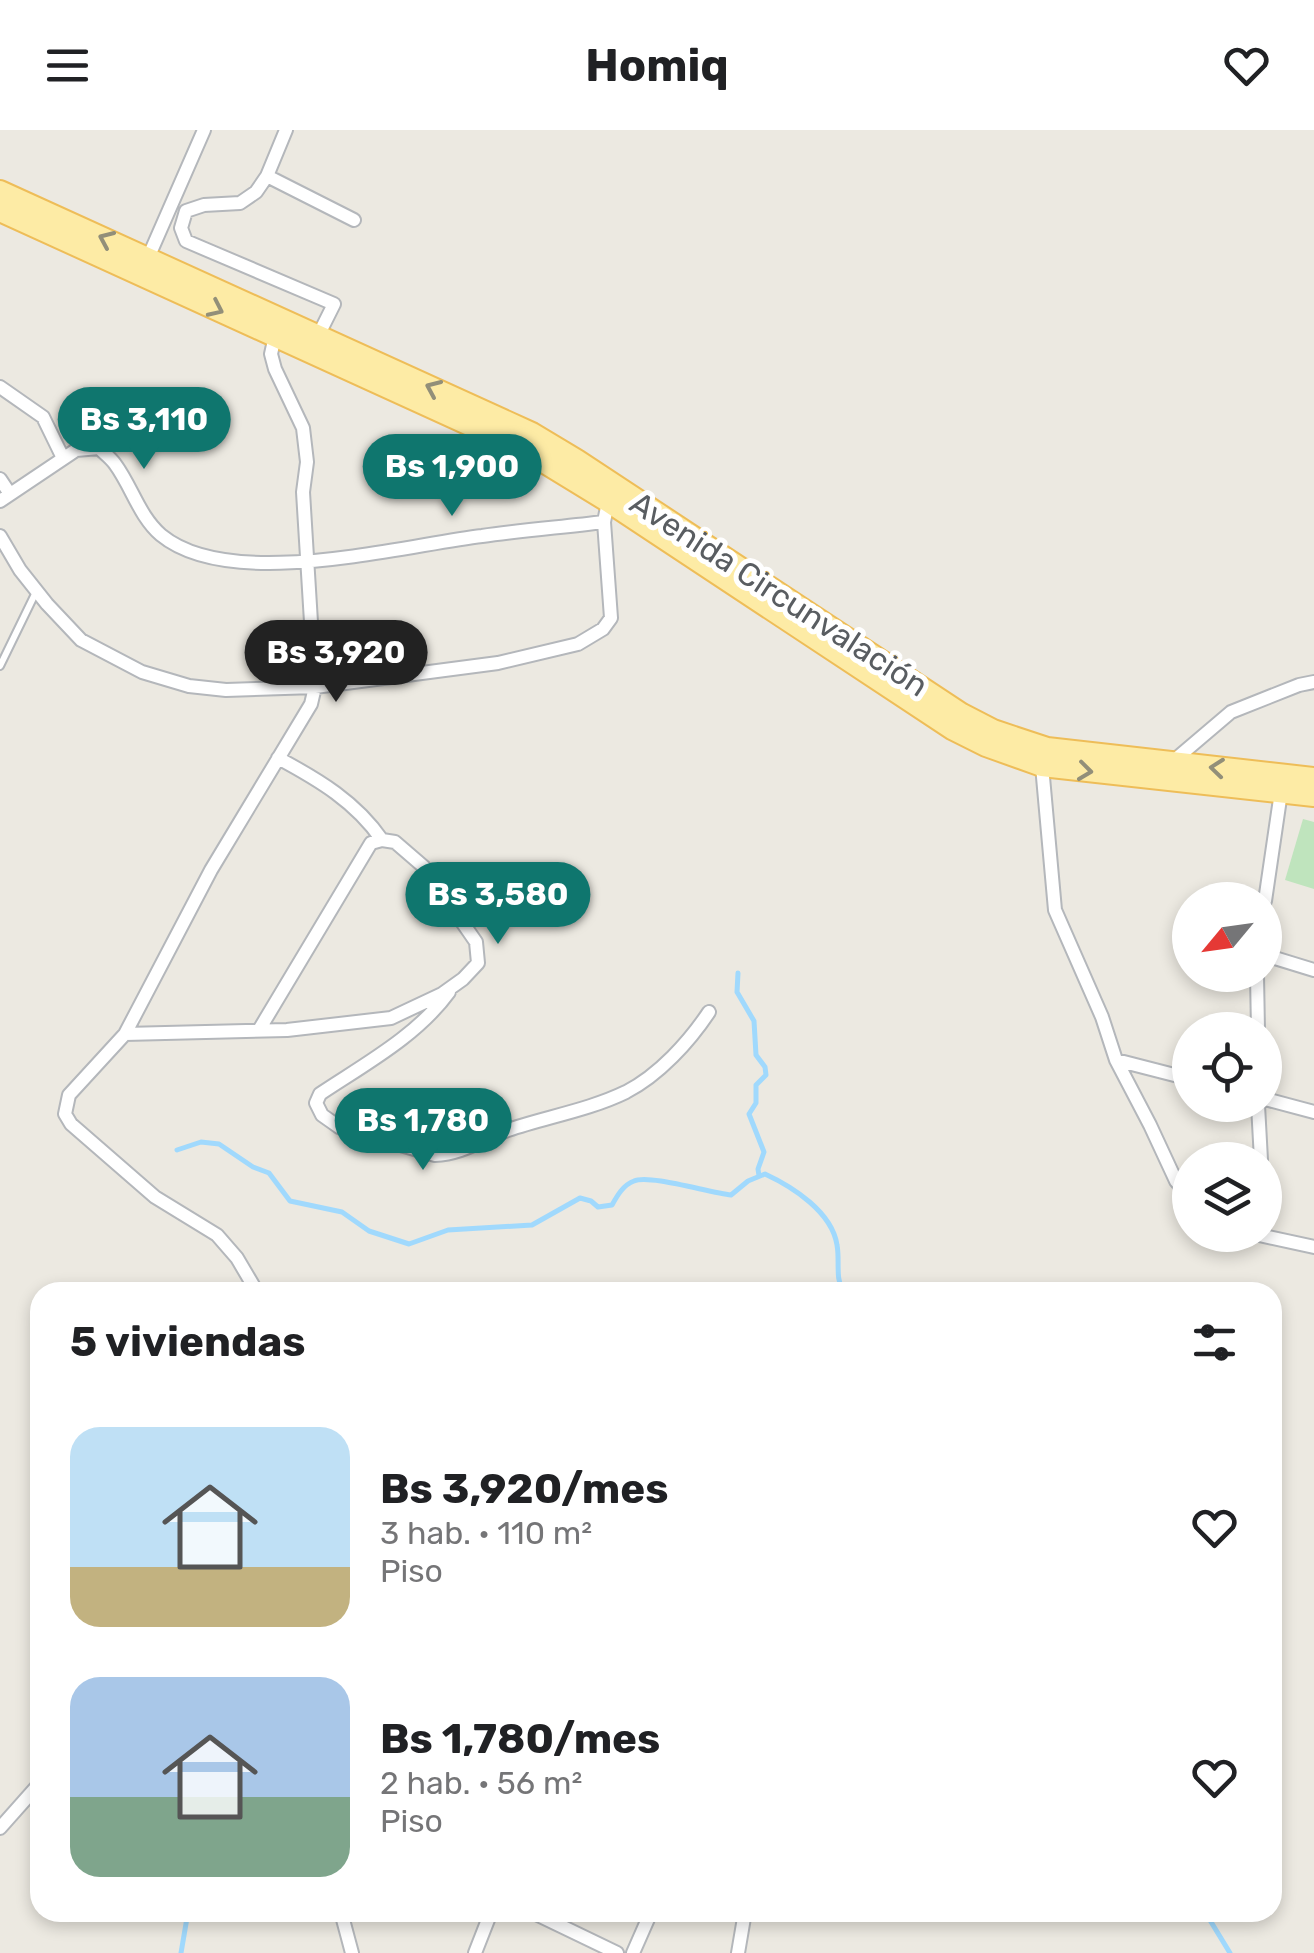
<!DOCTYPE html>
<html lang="es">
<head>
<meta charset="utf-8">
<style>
  :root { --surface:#fff; --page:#f2f2f2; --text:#202124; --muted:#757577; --accent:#0f766e }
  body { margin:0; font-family:Rubik,sans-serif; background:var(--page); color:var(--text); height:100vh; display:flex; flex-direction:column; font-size:38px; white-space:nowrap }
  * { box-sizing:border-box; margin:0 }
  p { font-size:32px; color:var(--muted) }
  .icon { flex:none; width:55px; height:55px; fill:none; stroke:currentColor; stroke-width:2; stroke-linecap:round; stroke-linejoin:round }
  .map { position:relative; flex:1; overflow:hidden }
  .side { position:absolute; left:30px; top:1152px; width:1252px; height:640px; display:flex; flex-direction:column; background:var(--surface); border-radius:30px; box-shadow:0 5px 15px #0003 }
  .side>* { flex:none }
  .needle { width:65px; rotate:241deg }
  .controls { position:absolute; left:1172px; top:752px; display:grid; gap:20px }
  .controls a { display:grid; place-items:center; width:110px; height:110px; border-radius:50%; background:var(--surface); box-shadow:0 5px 15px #0003; font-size:50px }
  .price { position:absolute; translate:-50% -85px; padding:0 22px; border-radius:35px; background:var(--accent); color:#fff; font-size:32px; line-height:65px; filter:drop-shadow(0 2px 5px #0008) }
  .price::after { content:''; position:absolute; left:50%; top:60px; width:30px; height:22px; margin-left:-15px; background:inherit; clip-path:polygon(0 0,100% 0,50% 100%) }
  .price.selected { background:#222; color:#fff }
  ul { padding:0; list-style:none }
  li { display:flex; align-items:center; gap:30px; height:250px; padding:0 40px }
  li span { display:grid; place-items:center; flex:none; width:280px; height:200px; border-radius:30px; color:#555 }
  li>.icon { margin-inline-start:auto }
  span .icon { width:120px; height:120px; fill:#fffc; stroke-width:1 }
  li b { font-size:42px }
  h2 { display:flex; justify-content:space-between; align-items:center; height:120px; padding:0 40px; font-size:42px }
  header { display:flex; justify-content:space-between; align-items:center; height:130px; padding:0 40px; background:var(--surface); font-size:45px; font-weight:700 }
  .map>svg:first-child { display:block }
  .green { fill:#bfe4bd }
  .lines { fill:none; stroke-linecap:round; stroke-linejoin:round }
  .stream { stroke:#a0d9fd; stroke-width:5 }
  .lane-casing { stroke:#b4b7bb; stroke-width:10 }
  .street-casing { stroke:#b4b7bb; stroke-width:16 }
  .primary-casing { stroke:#eebd58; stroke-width:24 }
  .lane { stroke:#fff; stroke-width:6 }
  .street { stroke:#fff; stroke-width:12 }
  .primary { stroke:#fdeba5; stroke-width:20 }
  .oneway { stroke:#928f79 }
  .labels { text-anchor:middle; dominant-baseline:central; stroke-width:10; stroke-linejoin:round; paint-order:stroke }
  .street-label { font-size:32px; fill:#595d61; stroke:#fff }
</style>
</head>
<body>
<header><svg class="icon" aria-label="menu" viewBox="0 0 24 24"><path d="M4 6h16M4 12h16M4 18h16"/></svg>Homiq<svg class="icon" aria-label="heart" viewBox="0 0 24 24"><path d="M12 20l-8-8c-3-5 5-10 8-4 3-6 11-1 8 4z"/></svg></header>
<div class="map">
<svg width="1314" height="1823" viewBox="0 0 1314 1823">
  <rect width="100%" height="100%" fill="#ece9e1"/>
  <path class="green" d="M1303 689 1314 692V759L1285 750Z"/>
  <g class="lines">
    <path class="stream" d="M738 843 737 862 754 891 756 925 765 937 766 945 756 955V973L749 984 764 1022 758 1039 759 1046
      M177 1020 201 1012 219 1014 253 1037 269 1043 290 1071 342 1082 369 1101 409 1114 448 1100 532 1095 580 1068 591 1071 598 1077 612 1075C617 1066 623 1055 634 1051 649 1044 710 1063 731 1065L748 1051 765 1044C793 1057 832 1082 837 1115 840 1131 835 1147 843 1162
      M1205 1782 1230 1823
      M181 1823 188 1782"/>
    <defs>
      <path id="lane" d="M0 536 36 462"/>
      <path id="street" d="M286 0 267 46 256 62 240 73 204 75 186 81 181 98 186 111 334 174 318 206
        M267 46 354 90
        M148 128 204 0
        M0 257 43 287 63 328
        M0 349 10 364
        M0 371 76 320 99 318C104 323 111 328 115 334 132 357 139 386 161 405 230 462 399 416 482 406 523 400 564 397 604 392
        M0 406 20 440 47 474 81 510 142 542 189 556 226 560 315 557 498 533 578 514 603 499 611 488 604 392 609 367
        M278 628C319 650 356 672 382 710
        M1171 633 1231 582 1299 555 1314 552
        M1042 636 1055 780 1102 887 1116 930 1150 995 1176 1051 1190 1068
        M1265 771 1281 662
        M1265 825 1314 840
        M1257 845 1258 900
        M449 862C417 906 365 934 320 964L316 973 322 985 339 997 435 1025C463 1024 482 1009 508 1000 546 987 589 980 626 962 659 945 689 912 709 882
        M125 904 287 900 391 888 442 864 463 849 478 833 476 812 424 737 395 712 382 710 371 713 259 900
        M1116 930 1190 949
        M1265 969 1314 982
        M1258 975 1261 1030
        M1259 1105 1314 1117
        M257 1162 237 1128 217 1105 155 1067 71 994 65 984 69 965 125 904 211 740 311 574 315 557 303 362 307 332 303 298 275 239 271 224 275 206
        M0 1698 40 1653
        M341 1782 352 1823
        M532 1782 617 1823
        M475 1823 491 1782
        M633 1823 651 1782
        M738 1823 745 1782"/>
      <path id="primary" d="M0 61 532 303 577 330 962 584 993 600 1047 618 1314 648
        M0 81 522 319 607 371 952 599 986 616 1042 636 1314 666"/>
    </defs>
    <use href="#lane" class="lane-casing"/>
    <use href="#street" class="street-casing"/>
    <use href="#primary" class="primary-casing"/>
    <use href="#lane" class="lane"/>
    <use href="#street" class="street"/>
    <use href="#primary" class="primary"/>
  </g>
  <defs><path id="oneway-chevron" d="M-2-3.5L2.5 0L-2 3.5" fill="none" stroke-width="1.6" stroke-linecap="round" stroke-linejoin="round" transform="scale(2.5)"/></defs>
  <g class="oneway">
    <use href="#oneway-chevron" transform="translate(106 109) rotate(-156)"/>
    <use href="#oneway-chevron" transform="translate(216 179) rotate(25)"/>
    <use href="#oneway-chevron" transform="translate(433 258) rotate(-156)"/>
    <use href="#oneway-chevron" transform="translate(1217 638) rotate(-174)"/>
    <use href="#oneway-chevron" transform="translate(1085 641) rotate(7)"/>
  </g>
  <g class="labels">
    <g class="street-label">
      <text transform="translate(779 464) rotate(33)">Avenida Circunvalación</text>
    </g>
  </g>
</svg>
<div class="controls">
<a><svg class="needle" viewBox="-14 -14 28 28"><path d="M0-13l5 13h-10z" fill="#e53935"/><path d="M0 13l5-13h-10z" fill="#757577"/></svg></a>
<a><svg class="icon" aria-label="locate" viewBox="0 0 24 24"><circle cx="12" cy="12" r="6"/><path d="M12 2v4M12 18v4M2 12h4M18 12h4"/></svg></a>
<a><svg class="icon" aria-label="layers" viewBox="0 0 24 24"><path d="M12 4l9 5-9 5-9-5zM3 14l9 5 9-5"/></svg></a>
</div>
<b class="price" style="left:144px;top:342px">Bs 3,110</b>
<b class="price" style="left:452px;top:389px">Bs 1,900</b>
<b class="price selected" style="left:336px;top:575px">Bs 3,920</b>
<b class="price" style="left:498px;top:817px">Bs 3,580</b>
<b class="price" style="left:423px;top:1043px">Bs 1,780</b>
<section class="side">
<h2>5 viviendas<svg class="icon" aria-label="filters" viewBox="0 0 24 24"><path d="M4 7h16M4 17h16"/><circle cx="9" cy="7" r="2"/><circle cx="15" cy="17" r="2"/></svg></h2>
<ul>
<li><span style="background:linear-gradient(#bfe0f5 70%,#c2b280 0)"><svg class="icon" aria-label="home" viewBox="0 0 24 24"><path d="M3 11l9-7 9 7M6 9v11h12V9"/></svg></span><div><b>Bs 3,920/mes</b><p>3 hab. · 110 m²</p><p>Piso</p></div><svg class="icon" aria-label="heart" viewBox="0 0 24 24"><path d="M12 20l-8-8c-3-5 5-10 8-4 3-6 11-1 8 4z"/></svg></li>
<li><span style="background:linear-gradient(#a9c7e8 60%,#7fa58c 0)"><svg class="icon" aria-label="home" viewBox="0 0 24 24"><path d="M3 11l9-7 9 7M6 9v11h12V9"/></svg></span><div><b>Bs 1,780/mes</b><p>2 hab. · 56 m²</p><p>Piso</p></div><svg class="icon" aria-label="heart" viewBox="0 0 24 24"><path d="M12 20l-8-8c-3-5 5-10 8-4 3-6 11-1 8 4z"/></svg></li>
</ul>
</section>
</div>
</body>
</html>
